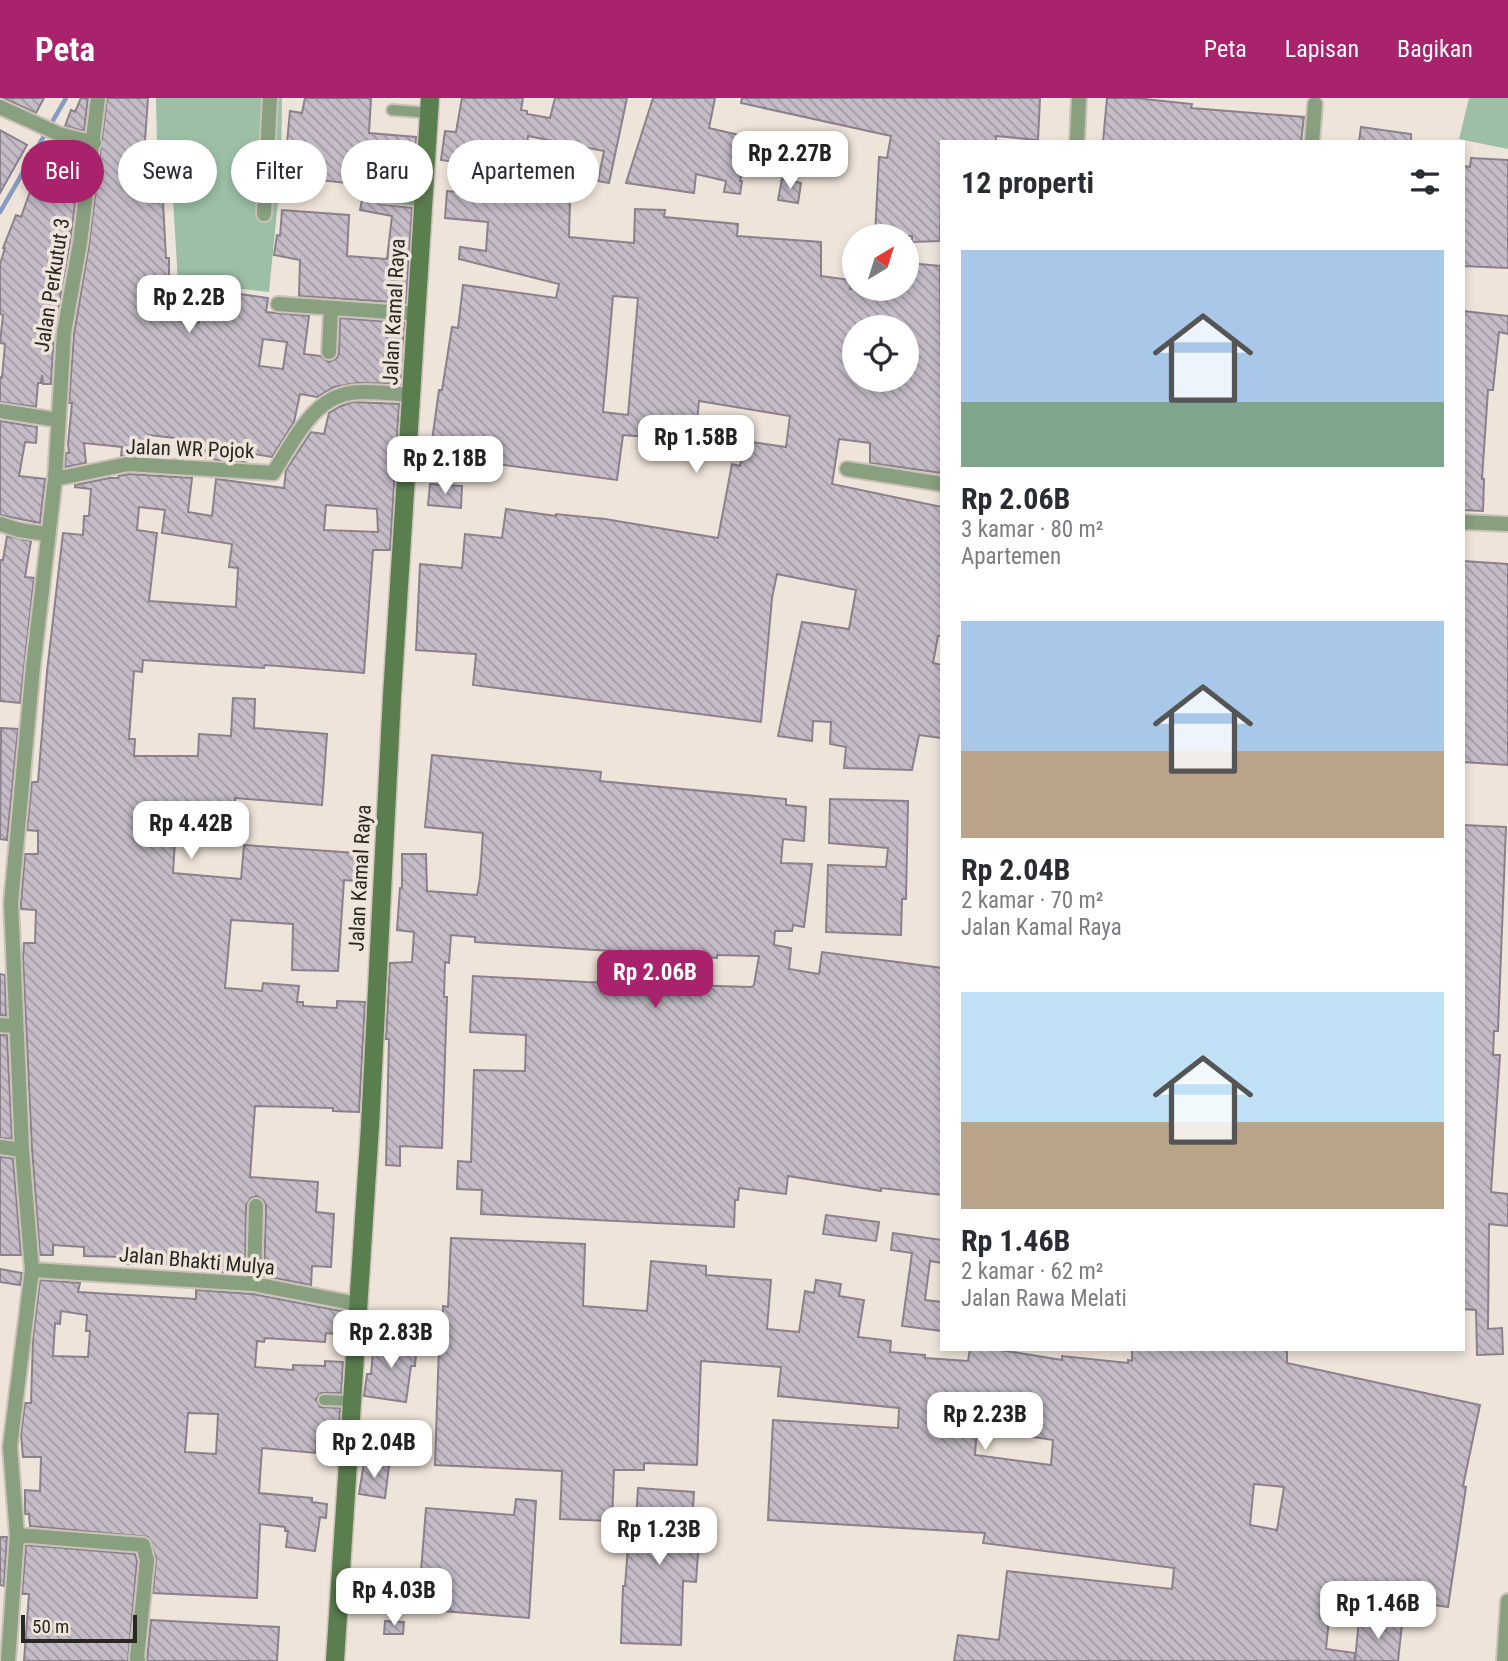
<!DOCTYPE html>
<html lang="id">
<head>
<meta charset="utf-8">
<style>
  :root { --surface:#fff; --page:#f7f7f7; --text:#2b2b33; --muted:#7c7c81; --accent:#a9236c }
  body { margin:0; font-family:"Roboto Condensed",sans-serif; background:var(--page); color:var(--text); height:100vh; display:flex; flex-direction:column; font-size:26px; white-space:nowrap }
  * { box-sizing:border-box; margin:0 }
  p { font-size:23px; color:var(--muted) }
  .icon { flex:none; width:38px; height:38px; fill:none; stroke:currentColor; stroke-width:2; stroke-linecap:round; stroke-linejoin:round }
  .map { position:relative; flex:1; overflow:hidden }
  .details { position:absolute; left:940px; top:42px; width:525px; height:1211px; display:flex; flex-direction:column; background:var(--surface); border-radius:0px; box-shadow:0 4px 10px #0003 }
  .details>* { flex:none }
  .guide { position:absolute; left:21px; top:42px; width:665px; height:63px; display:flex; gap:14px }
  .needle { width:46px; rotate:38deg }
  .fabs { position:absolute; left:842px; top:126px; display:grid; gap:14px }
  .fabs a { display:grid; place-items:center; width:77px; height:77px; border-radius:50%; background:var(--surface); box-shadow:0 4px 10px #0003; font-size:35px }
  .scale { position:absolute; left:21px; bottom:18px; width:116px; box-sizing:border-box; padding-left:7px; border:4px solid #2b2723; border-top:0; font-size:19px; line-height:24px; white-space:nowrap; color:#2b2723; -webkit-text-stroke:5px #efe4d9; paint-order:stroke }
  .price { position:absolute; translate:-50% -60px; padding:0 16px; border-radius:14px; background:#fff; color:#222; font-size:23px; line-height:46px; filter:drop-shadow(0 2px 4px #0008) }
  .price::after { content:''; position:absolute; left:50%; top:42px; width:21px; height:16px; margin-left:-10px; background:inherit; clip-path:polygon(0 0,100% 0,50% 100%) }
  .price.selected { background:var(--accent); color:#fff }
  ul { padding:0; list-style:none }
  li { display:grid; align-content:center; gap:14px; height:371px; padding:0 21px }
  li span { display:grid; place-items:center; height:217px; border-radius:0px; color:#555 }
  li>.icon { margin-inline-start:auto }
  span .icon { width:126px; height:126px; fill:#fffc; stroke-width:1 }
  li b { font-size:30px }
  h2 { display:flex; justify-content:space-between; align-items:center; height:84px; padding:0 21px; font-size:30px }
  .chip { padding:0 24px; border-radius:32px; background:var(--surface); box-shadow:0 4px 10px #0003; font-size:24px; line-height:63px }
  .chip.selected { background:var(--accent); color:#fff }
  header { display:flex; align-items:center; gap:42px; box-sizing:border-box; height:98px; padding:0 35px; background:var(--accent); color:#fff }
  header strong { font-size:33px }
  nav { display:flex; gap:38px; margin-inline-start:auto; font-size:24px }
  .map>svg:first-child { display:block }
  .grass { fill:#9cbfa5 }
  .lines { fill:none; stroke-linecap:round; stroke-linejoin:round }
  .stream { stroke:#869dc1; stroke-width:4.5 }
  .building { fill:url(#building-back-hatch); stroke:#8a818c; stroke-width:2; fill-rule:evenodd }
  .pedestrian-casing { stroke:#ccc2b8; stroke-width:14 }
  .minor-casing { stroke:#ccc2b8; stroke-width:18 }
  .secondary-casing { stroke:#ccc2b8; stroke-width:21 }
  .pedestrian { stroke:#88a080; stroke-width:10 }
  .minor { stroke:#88a080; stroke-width:14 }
  .secondary { stroke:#5b7e4f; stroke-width:18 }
  .labels { text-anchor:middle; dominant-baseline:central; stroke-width:7; stroke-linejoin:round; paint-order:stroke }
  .street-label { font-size:21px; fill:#2b2723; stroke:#efe4d9 }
</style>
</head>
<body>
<header>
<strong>Peta</strong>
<nav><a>Peta</a><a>Lapisan</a><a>Bagikan</a></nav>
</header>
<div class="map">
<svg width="1508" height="1563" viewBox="0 0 1508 1563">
  <defs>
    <pattern id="building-back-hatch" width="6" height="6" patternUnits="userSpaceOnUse" patternTransform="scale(1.75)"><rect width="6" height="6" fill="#c5bcc7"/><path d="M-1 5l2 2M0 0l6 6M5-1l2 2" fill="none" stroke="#a099a1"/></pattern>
  </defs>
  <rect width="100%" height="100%" fill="#efe4d9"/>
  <path class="grass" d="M156 0H282L281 73 269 194 178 184 173 101 158 95Z
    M1469 0H1508V51L1459 41Z"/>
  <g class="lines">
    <path class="stream" d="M0 114 66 0"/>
  </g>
  <path class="building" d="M3 0H44L36 15Z
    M81 0H88L84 33 65 28 71 12 75 14Z
    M107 0H148L144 57 147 58 144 87H153L152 105 163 104 166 160H169V187H166L162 220 199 225 203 191 268 200 266 214 309 218 304 256 320 258 329 264 337 260 339 255 340 220 404 225 400 286 357 285 334 289 317 299 300 296 294 324 272 359 248 355 246 364 218 362 199 359 201 343 149 337 146 357 121 358 122 349 84 345 86 365 65 369 66 355H69L68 346 72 305H69L74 236 89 147ZM263 241 287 244 283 271 259 268Z
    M305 0H371L369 35 416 39 413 90 381 87 374 91 371 97 373 102 379 106 412 110 406 205 299 198 300 162 274 157 277 137 280 138 282 112 349 117 347 158 387 161 392 118 360 112 364 91 355 90 356 86 284 78 290 13 302 15Z
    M462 0H523L521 12 527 13V16L550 20 555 0H627L609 85 598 83 604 53 528 38 524 74 441 62 445 33 456 34Z
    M653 0H715L709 30 739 37 734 58 745 61 740 83H742L740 96 724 94 726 83 696 76 694 95 626 85Z
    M742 0H1040L1038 42 996 38V44H942L940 143 912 144V138H875L879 59 887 60 891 38 741 5Z
    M1107 0H1135L1192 6 1191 10 1304 19 1301 44H1103Z
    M1361 29 1411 36V44H1359Z
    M0 32 27 47 0 95Z
    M54 44 82 52 70 144 54 233 51 286H43L42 277 41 285H38L36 309 0 304V279L2 280 5 246 0 245 3 217 0 216V166L5 150H3L16 117 21 119 37 74 45 77Z
    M1471 60 1508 62V170L1463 168V68L1470 69Z
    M782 81 801 85 798 105 778 102Z
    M447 93 495 97V94L570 103 569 139 634 145 635 111 665 112 664 119 738 126 737 138 821 144V178L851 182 850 191H906L909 165 940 168 942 375 870 365V345L839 341 832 386 942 409V538H938L933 565 942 567V640L919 637 912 672 844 670 846 649 830 646 831 624 813 623 812 643 778 638 802 524 849 531 856 492 777 476 772 500 761 624 473 587 476 556 416 552 420 466 462 470 465 436 502 440 506 411 556 418V416L605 421 718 440 732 366 740 368 744 343 786 349 790 318 699 303 695 343 623 337 617 382 430 357 439 292H442L452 229 458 230 463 187 556 200 559 186 459 161 460 149 486 153 488 124 445 120ZM613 198 638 200 628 317 603 314ZM854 229H906V282H854Z
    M1463 213 1508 218V236L1499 234 1493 292H1488L1482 381H1484L1483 413 1463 412Z
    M353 304 399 306 390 452H373L364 575 265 567 264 570 143 562 142 574 134 573 129 641H135L134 658H198L199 636 231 638 233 600 255 601 254 630 327 636 322 707 235 700V712L177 711 173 775 241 781 244 747 356 755 354 783 344 782 338 873 292 872 293 826 231 822 225 890 262 893 263 885 299 888 297 904H303V908L337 910V903L365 904 359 1014 333 1013V1010L255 1008 250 1079 318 1084 316 1114 334 1116 331 1169 312 1168 311 1187 264 1178 266 1108 264 1103 257 1098 251 1100 246 1107 245 1176 207 1173 208 1161H180L179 1167 124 1166V1159L84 1158V1149L53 1147V1157H40L32 1051 23 861 24 845H35L36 812 21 811V805L25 756H38V733L27 732 32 684H38L47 574 63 435 83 437 84 418H89L91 391 75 389V387L109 380H118L119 378 129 376 192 380 188 414 212 418 216 381 284 390 286 372 311 334 324 336 329 315 341 308ZM326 407 377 411 378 434 324 432ZM139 409 165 412 162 435 232 446 229 469 238 470 236 509 149 503 157 435 137 432Z
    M0 323 37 329 36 345 25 344 19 378 45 381 40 425 0 417Z
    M430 386 462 388 461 410 428 407Z
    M7 438 31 443 25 479 34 480 20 605 0 603V462H3Z
    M1463 463 1508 466V667L1463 664Z
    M1 630 18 631 7 742 0 741Z
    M432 657 601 674 600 683 786 701V707L806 709 804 743 783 741 781 765 812 766 804 829 793 827 792 833H775L774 847 791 850 789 871 819 876 822 854 942 870V1097L881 1090V1093L788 1078 786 1096 739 1090 738 1102H735L734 1129 481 1116 482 1092 457 1091 458 1063 471 1064 474 972 525 973 526 937 470 934 473 878 586 884 751 889 754 887 759 858 717 857V860L475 844V839L451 837 449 865 445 864 444 899H447L442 1050 400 1048V1068L386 1067 389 941H386L390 865 412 864 414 834 397 832 400 790H402V756H426L427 793 477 797 480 780 483 735 425 729Z
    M830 701 908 703 906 801H902L901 837 826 834 828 767 886 769 888 750 829 745Z
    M1463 727 1506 729 1498 933H1494L1493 957H1500L1491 1094 1508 1096V1128L1489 1126 1488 1231 1502 1230 1503 1256 1477 1257 1476 1212 1463 1211Z
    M0 876 5 877 6 918 0 917Z
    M0 937H7L12 1041 0 1040Z
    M0 1059 13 1060 21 1157H0Z
    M826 1117 879 1124 876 1143 823 1136Z
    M893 1135 942 1142V1165L930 1163 925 1202 942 1204V1233L902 1228 912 1155 891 1152Z
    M451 1140 585 1146 583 1208 647 1213 651 1163 706 1168V1177L771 1182 767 1231 799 1234 805 1193 814 1195 816 1182 841 1186 839 1198 864 1202 858 1239 891 1243 890 1254 925 1257V1260L968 1263 970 1251H994L1062 1262V1258L1128 1265V1262L1132 1263V1251H1287V1265L1480 1307 1463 1388 1466 1389 1448 1509 1324 1489 1320 1520 1329 1521 1326 1551 1355 1555 1354 1563H954L958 1537 999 1542 1007 1473 1172 1491 1174 1470 983 1445 985 1435 768 1422 773 1322 898 1330 899 1310 778 1298 781 1269 701 1263 697 1367 644 1365V1372H614L612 1423 560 1421 562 1373 435 1367 439 1248 420 1247 422 1218 443 1219V1208L448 1209ZM977 1330 1053 1342 1051 1367 975 1357ZM1254 1386 1284 1389 1277 1432 1250 1427Z
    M0 1171 22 1175 20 1187 0 1184Z
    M40 1182 80 1185 78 1194 196 1201V1192L253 1196 346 1214 344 1237 326 1235 325 1244 265 1240 264 1244 257 1243 255 1269 293 1272V1267L325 1268V1263L343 1264 341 1295H321L316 1301 320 1309 340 1310 339 1332 317 1333 316 1355 262 1350 259 1395 312 1400V1404L327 1406 326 1420 320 1419 315 1453 286 1449 288 1433H285V1429L260 1426 257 1500 153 1495 156 1460 148 1439 30 1428 29 1416H25V1392L40 1393 41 1359H23L21 1336 25 1305H31L33 1241ZM61 1213 87 1217 86 1233H90L88 1259 53 1258 55 1225 60 1226ZM188 1315 218 1316 216 1356 185 1354Z
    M374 1242 417 1245 415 1268H411L406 1304 364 1298 367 1276H371Z
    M364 1364 389 1368 385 1400 359 1396Z
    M638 1390 694 1394 692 1426 700 1427 696 1484 683 1483 681 1547 621 1545 623 1488H625L630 1421H636Z
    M516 1401 536 1403 529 1520 418 1511 426 1410 514 1417Z
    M0 1439H7L4 1488 0 1487Z
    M26 1447 135 1456 137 1463 128 1563H24L29 1496H22Z
    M1359 1521 1402 1526 1398 1563H1355Z
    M151 1522 279 1529 277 1563H147Z
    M385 1523 404 1524 403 1536H384Z"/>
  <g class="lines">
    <defs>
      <path id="pedestrian" d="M392 12 430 15
        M324 1302 351 1303"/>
      <path id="minor" d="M0 9 59 36 94 45
        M1077 44 1079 0
        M1312 44 1315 6
        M381 97 424 101
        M264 116 270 0
        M278 206 418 216
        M329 254 331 210
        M0 313 58 322
        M847 371 942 386
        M55 381 128 366 273 375C293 345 312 300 351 295 370 292 393 296 412 297
        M1463 424 1508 426
        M0 426 19 432 47 436
        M0 927 15 928
        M0 1049 22 1052
        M32 1172 254 1186 358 1206
        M254 1186 256 1108
        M17 1437 143 1447 147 1462 137 1560 138 1563
        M8 1563 17 1437 10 1349 32 1172 22 1052 11 805 33 569 55 381 64 235 80 145 98 0
        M1504 1563 1508 1503"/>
      <path id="secondary" d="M335 1563 370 1029 392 598 430 0"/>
    </defs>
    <use href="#pedestrian" class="pedestrian-casing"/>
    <use href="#minor" class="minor-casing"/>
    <use href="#secondary" class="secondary-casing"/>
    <use href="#pedestrian" class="pedestrian"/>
    <use href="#minor" class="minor"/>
    <use href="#secondary" class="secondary"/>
  </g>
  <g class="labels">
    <g class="street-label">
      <text transform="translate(52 187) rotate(-81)">Jalan Perkutut 3</text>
      <text transform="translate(394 214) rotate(-87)">Jalan Kamal Raya</text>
      <text transform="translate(190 351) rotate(2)">Jalan WR Pojok</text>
      <text transform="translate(360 780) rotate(-87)">Jalan Kamal Raya</text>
      <text transform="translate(197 1163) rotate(5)">Jalan Bhakti Mulya</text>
    </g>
  </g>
</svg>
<div class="fabs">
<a><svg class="needle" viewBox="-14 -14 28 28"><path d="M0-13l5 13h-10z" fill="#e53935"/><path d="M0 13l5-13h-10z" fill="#7c7c81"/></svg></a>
<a><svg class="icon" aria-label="locate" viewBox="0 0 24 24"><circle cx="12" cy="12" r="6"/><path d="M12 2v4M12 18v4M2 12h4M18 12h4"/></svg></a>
</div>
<div class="scale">50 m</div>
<b class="price" style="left:790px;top:93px">Rp 2.27B</b>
<b class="price" style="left:189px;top:237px">Rp 2.2B</b>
<b class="price" style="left:696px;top:377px">Rp 1.58B</b>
<b class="price" style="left:445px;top:398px">Rp 2.18B</b>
<b class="price" style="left:191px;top:763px">Rp 4.42B</b>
<b class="price selected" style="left:655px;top:912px">Rp 2.06B</b>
<b class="price" style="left:391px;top:1272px">Rp 2.83B</b>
<b class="price" style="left:985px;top:1354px">Rp 2.23B</b>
<b class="price" style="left:374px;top:1382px">Rp 2.04B</b>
<b class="price" style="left:659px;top:1469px">Rp 1.23B</b>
<b class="price" style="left:394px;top:1530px">Rp 4.03B</b>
<b class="price" style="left:1378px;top:1543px">Rp 1.46B</b>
<div class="guide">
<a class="chip selected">Beli</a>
<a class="chip">Sewa</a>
<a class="chip">Filter</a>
<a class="chip">Baru</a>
<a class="chip">Apartemen</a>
</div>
<section class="details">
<h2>12 properti<svg class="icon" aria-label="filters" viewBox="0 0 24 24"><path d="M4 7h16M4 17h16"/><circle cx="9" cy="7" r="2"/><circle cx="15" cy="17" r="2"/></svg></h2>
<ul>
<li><span style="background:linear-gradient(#a9c7e8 70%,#7fa58c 0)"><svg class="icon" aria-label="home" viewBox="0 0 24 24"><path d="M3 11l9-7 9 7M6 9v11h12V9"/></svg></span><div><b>Rp 2.06B</b><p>3 kamar · 80 m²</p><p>Apartemen</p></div></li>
<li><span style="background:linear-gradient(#a9c7e8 60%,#b9a48a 0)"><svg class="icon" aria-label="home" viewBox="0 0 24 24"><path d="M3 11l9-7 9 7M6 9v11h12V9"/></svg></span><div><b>Rp 2.04B</b><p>2 kamar · 70 m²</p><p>Jalan Kamal Raya</p></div></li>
<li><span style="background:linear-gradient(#bfe0f5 60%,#b9a48a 0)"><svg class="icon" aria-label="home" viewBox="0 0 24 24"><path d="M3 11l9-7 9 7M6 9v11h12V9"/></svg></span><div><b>Rp 1.46B</b><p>2 kamar · 62 m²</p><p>Jalan Rawa Melati</p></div></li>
</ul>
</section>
</div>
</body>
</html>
